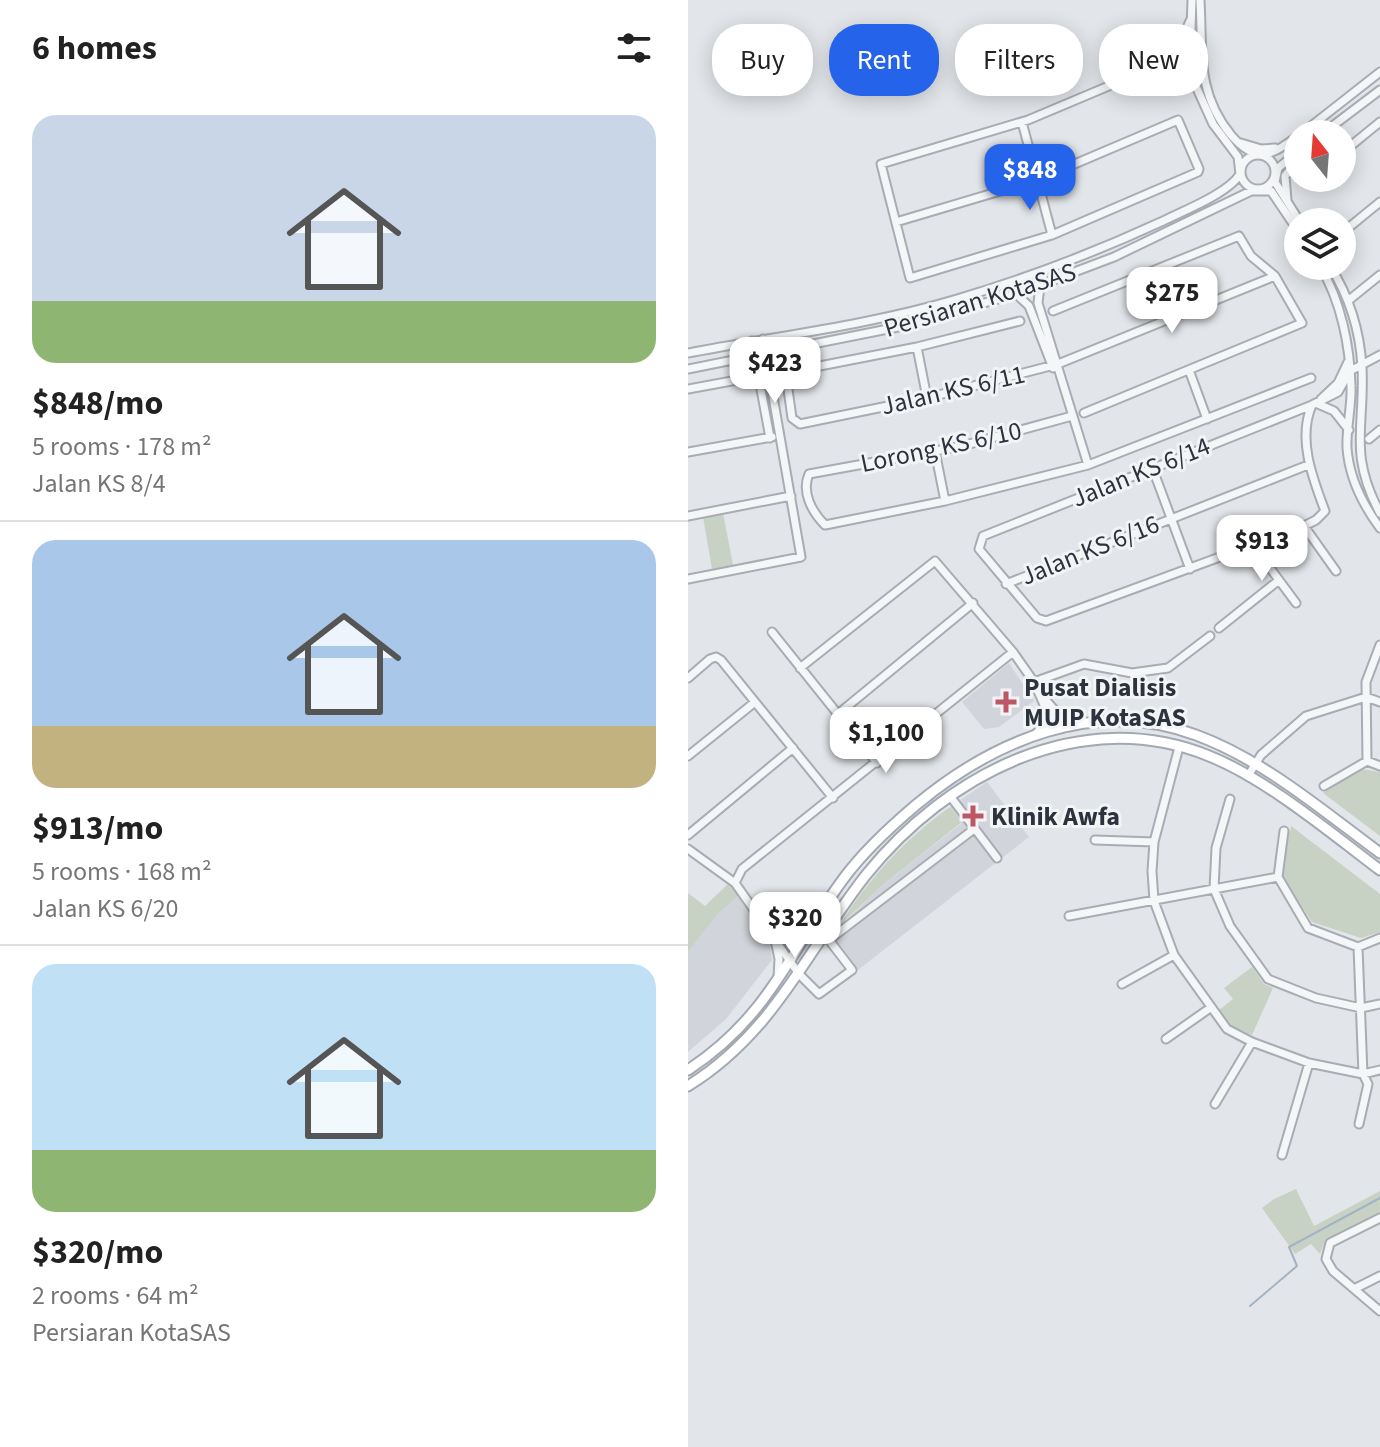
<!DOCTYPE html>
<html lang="en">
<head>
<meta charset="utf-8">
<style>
  :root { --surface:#fff; --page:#f6f6f6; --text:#222; --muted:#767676; --line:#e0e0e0; --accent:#2563eb }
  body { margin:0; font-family:"Source Sans 3",sans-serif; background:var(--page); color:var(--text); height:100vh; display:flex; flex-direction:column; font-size:30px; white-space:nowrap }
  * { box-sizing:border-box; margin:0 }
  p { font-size:26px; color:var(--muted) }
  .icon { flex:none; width:44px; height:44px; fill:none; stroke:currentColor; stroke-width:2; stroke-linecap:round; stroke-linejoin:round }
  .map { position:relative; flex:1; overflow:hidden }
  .details { display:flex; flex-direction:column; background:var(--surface); width:688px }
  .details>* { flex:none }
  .hud { position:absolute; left:24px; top:24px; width:548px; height:72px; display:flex; gap:16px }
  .needle { width:52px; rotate:343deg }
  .fabs { position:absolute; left:596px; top:120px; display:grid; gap:16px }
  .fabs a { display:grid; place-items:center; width:72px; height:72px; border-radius:50%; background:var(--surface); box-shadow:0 4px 20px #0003; font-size:40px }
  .price { position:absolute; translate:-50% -68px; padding:0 18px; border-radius:16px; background:#fff; color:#222; font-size:26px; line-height:52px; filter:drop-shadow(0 2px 4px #0008) }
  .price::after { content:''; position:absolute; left:50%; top:48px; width:24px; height:18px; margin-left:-12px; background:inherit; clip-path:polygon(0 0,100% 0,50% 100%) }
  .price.selected { background:var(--accent); color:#fff }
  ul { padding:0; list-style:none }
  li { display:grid; align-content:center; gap:16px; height:424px; padding:0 32px }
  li+li { border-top:2px solid var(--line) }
  li span { display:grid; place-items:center; height:248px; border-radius:24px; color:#555 }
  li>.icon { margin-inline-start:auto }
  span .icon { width:144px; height:144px; fill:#fffc; stroke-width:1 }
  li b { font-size:34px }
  h2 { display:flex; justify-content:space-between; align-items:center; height:96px; padding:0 32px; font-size:34px }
  .pill { padding:0 28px; border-radius:32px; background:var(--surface); box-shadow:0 4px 20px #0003; font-size:28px; line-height:72px }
  .pill.selected { background:var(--accent); color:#fff }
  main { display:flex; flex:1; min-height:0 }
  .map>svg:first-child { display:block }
  .built { fill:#d1d4da }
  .green { fill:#c8d2c4 }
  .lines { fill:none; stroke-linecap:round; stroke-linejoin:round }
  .stream { stroke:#a2b3c5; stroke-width:2 }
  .minor-casing { stroke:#a8acb3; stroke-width:11 }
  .major-casing { stroke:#a3a9b3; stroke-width:13 }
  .minor { stroke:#f4f6f8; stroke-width:7 }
  .major { stroke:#fff; stroke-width:9 }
  .poi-dot { fill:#bf5666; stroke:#f2f4f6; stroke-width:3 }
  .labels { text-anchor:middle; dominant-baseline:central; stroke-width:6; stroke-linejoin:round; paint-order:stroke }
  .street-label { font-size:26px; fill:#2c333f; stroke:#f2f4f6 }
  .poi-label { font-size:26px; font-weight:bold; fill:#2c333f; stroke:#f2f4f6; text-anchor:start }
</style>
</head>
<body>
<main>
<section class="details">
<h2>6 homes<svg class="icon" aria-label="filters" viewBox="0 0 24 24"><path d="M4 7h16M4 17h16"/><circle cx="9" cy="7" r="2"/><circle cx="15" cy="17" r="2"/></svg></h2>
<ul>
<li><span style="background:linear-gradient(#c9d6e8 75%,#8fb573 0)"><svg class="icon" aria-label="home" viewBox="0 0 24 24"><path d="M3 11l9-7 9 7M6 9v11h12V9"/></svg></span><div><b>$848/mo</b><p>5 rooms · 178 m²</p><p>Jalan KS 8/4</p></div></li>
<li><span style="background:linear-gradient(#a9c7e8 75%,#c2b280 0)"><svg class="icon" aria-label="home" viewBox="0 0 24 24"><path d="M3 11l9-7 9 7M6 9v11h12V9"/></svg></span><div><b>$913/mo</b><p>5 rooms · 168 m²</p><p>Jalan KS 6/20</p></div></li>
<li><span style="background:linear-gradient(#bfe0f5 75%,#8fb573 0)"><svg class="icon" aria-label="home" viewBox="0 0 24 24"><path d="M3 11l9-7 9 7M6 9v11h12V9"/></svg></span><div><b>$320/mo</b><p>2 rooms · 64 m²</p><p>Persiaran KotaSAS</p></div></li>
</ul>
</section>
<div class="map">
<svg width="692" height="1447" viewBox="0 0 692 1447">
  <rect width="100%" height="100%" fill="#e2e5e9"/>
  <path class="built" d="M321 663 346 701 311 727 296 729 274 702Z
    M299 782 341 837 166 973 142 936 198 882 274 823 262 807Z
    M49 896 81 940 84 960 38 1019 0 1052V952L29 915Z"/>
  <path class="green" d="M35 513 45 565 24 569 15 517Z
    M674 769 692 772V836L635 793Z
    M262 807 274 822 198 882 151 926C180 879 217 839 262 807Z
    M603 826 692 894V932L673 938 624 922 595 878 600 832H602Z
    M40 884 51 895 29 915 0 952V893L17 906Z
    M564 967 576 984 585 988 564 1035 541 1025 531 1010 545 999 536 988Z
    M608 1189 626 1226 692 1191V1213L637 1241 632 1254 623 1244 607 1254 574 1208 586 1199Z"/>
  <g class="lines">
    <path class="stream" d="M562 1306 609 1266 601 1247 692 1198"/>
    <defs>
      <path id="minor" d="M512 0C515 52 508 92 543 135 569 165 582 156 610 136
        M505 50 488 52 453 70 455 74 484 64 507 65
        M488 52 502 21
        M334 122 364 235
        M613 134 692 72
        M634 134 692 90
        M553 143 573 149 587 148
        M610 152 590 168 587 182 612 222
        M654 153 692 122
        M553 172a17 17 0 1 1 34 0a17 17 0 1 1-34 0Z
        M599 200 597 176 610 160
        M208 222 349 180 490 120 511 169 510 172 364 235 222 278 193 164 340 120 454 72
        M654 233 692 202
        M632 266C653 301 662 346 663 386 664 406 658 428 659 448 661 476 675 505 692 528
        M642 266C661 296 672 332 674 367 677 428 660 453 692 513
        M461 272 481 319
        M352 286 350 303 400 465
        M328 294 341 306 365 368
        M661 300 692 275
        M365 311 551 236 563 256 587 276 614 323 396 413
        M332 321 229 347 101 372 99 382 104 418 112 424 239 398 370 364 587 276
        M64 341 82 438
        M229 347 239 398
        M0 353C89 336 182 325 269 299 340 278 408 252 475 221 495 211 541 193 552 174L550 157 525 124 506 82 503 29 504 0
        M0 369 215 326 328 294 426 257 563 191H583L610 231
        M501 370 519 419
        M0 389 60 378
        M633 399 650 383 660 362
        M630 404 646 411 661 430
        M624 405C609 439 625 479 637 511L628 520 616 526 358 621 349 618 291 549 295 536 624 405 650 392 662 371 692 355
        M384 416 274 446 121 474C113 492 124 512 137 525L257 501 400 465 623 378
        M681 439 692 430
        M247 451 257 501
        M0 452 84 437
        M464 467 502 569
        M0 516 103 496
        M616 526 648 571
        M565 545 608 603
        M0 579 113 557 75 339
        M318 584 620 465
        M531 628 591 580
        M84 632 189 763
        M112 668 247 561 325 652 346 682 361 716 348 734
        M0 678 22 659 28 657 33 660 145 798
        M346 682 396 664 444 673 480 668 522 636
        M355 697 372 716 395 721
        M150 714 285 603
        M491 747 466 842 464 871 466 901 486 955 539 1029 564 1042 621 1063 675 1074 692 1070
        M0 756 67 702
        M679 761 678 682 692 645
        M560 776 573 755 618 716 678 697 692 702
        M636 786 679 761 692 766
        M262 796 309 858
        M542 799 528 848 526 889 542 926 580 979 628 998 673 1008 692 1004
        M596 831 590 877 620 928 670 947 692 938
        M0 835 105 748
        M407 840 466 842
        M0 849 47 883 111 974 131 994 164 970 141 940 286 829
        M47 883 54 869 325 652
        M381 916 590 877
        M670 947 675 1074 680 1084 671 1124
        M90 977 91 959 87 940H108L118 933
        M434 984 486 955
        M478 1039 522 1008
        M527 1104 564 1042
        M594 1155 621 1063
        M692 1218 642 1243 638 1259 645 1271 692 1311
        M666 1289 692 1276"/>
      <path id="major" d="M0 1070C82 1016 101 952 156 878 176 851 202 827 228 805 306 740 407 697 508 735 576 760 635 811 692 853
        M0 1086C86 1033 119 950 178 875 259 774 393 704 521 756 577 778 643 833 692 870"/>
    </defs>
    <use href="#minor" class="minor-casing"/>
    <use href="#major" class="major-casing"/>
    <use href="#minor" class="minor"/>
    <use href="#major" class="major"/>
  </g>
  <g class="poi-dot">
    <path d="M314 690h8v8h8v8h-8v8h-8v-8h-8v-8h8z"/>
    <path d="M281 804h8v8h8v8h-8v8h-8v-8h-8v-8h8z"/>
  </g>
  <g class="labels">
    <g class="street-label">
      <text transform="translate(292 300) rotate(-17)">Persiaran KotaSAS</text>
      <text transform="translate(265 390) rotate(-13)">Jalan KS 6/11</text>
      <text transform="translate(253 447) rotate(-12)">Lorong KS 6/10</text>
      <text transform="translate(453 472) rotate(-22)">Jalan KS 6/14</text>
      <text transform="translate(402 550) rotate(-22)">Jalan KS 6/16</text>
    </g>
    <g class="poi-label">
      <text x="336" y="687">Pusat Dialisis<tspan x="336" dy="30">MUIP KotaSAS</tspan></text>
      <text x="303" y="816">Klinik Awfa</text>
    </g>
  </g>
</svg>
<div class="fabs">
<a><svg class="needle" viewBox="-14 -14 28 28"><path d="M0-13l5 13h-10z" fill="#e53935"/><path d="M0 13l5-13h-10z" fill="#767676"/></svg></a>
<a><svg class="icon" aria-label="layers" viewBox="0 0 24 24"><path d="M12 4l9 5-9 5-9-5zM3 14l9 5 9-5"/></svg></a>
</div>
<b class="price selected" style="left:342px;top:212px">$848</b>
<b class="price" style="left:484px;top:335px">$275</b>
<b class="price" style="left:87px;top:405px">$423</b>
<b class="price" style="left:574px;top:583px">$913</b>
<b class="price" style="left:198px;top:775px">$1,100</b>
<b class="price" style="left:107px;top:960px">$320</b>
<div class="hud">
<a class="pill">Buy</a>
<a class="pill selected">Rent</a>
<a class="pill">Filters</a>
<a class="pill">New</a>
</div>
</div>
</main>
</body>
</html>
